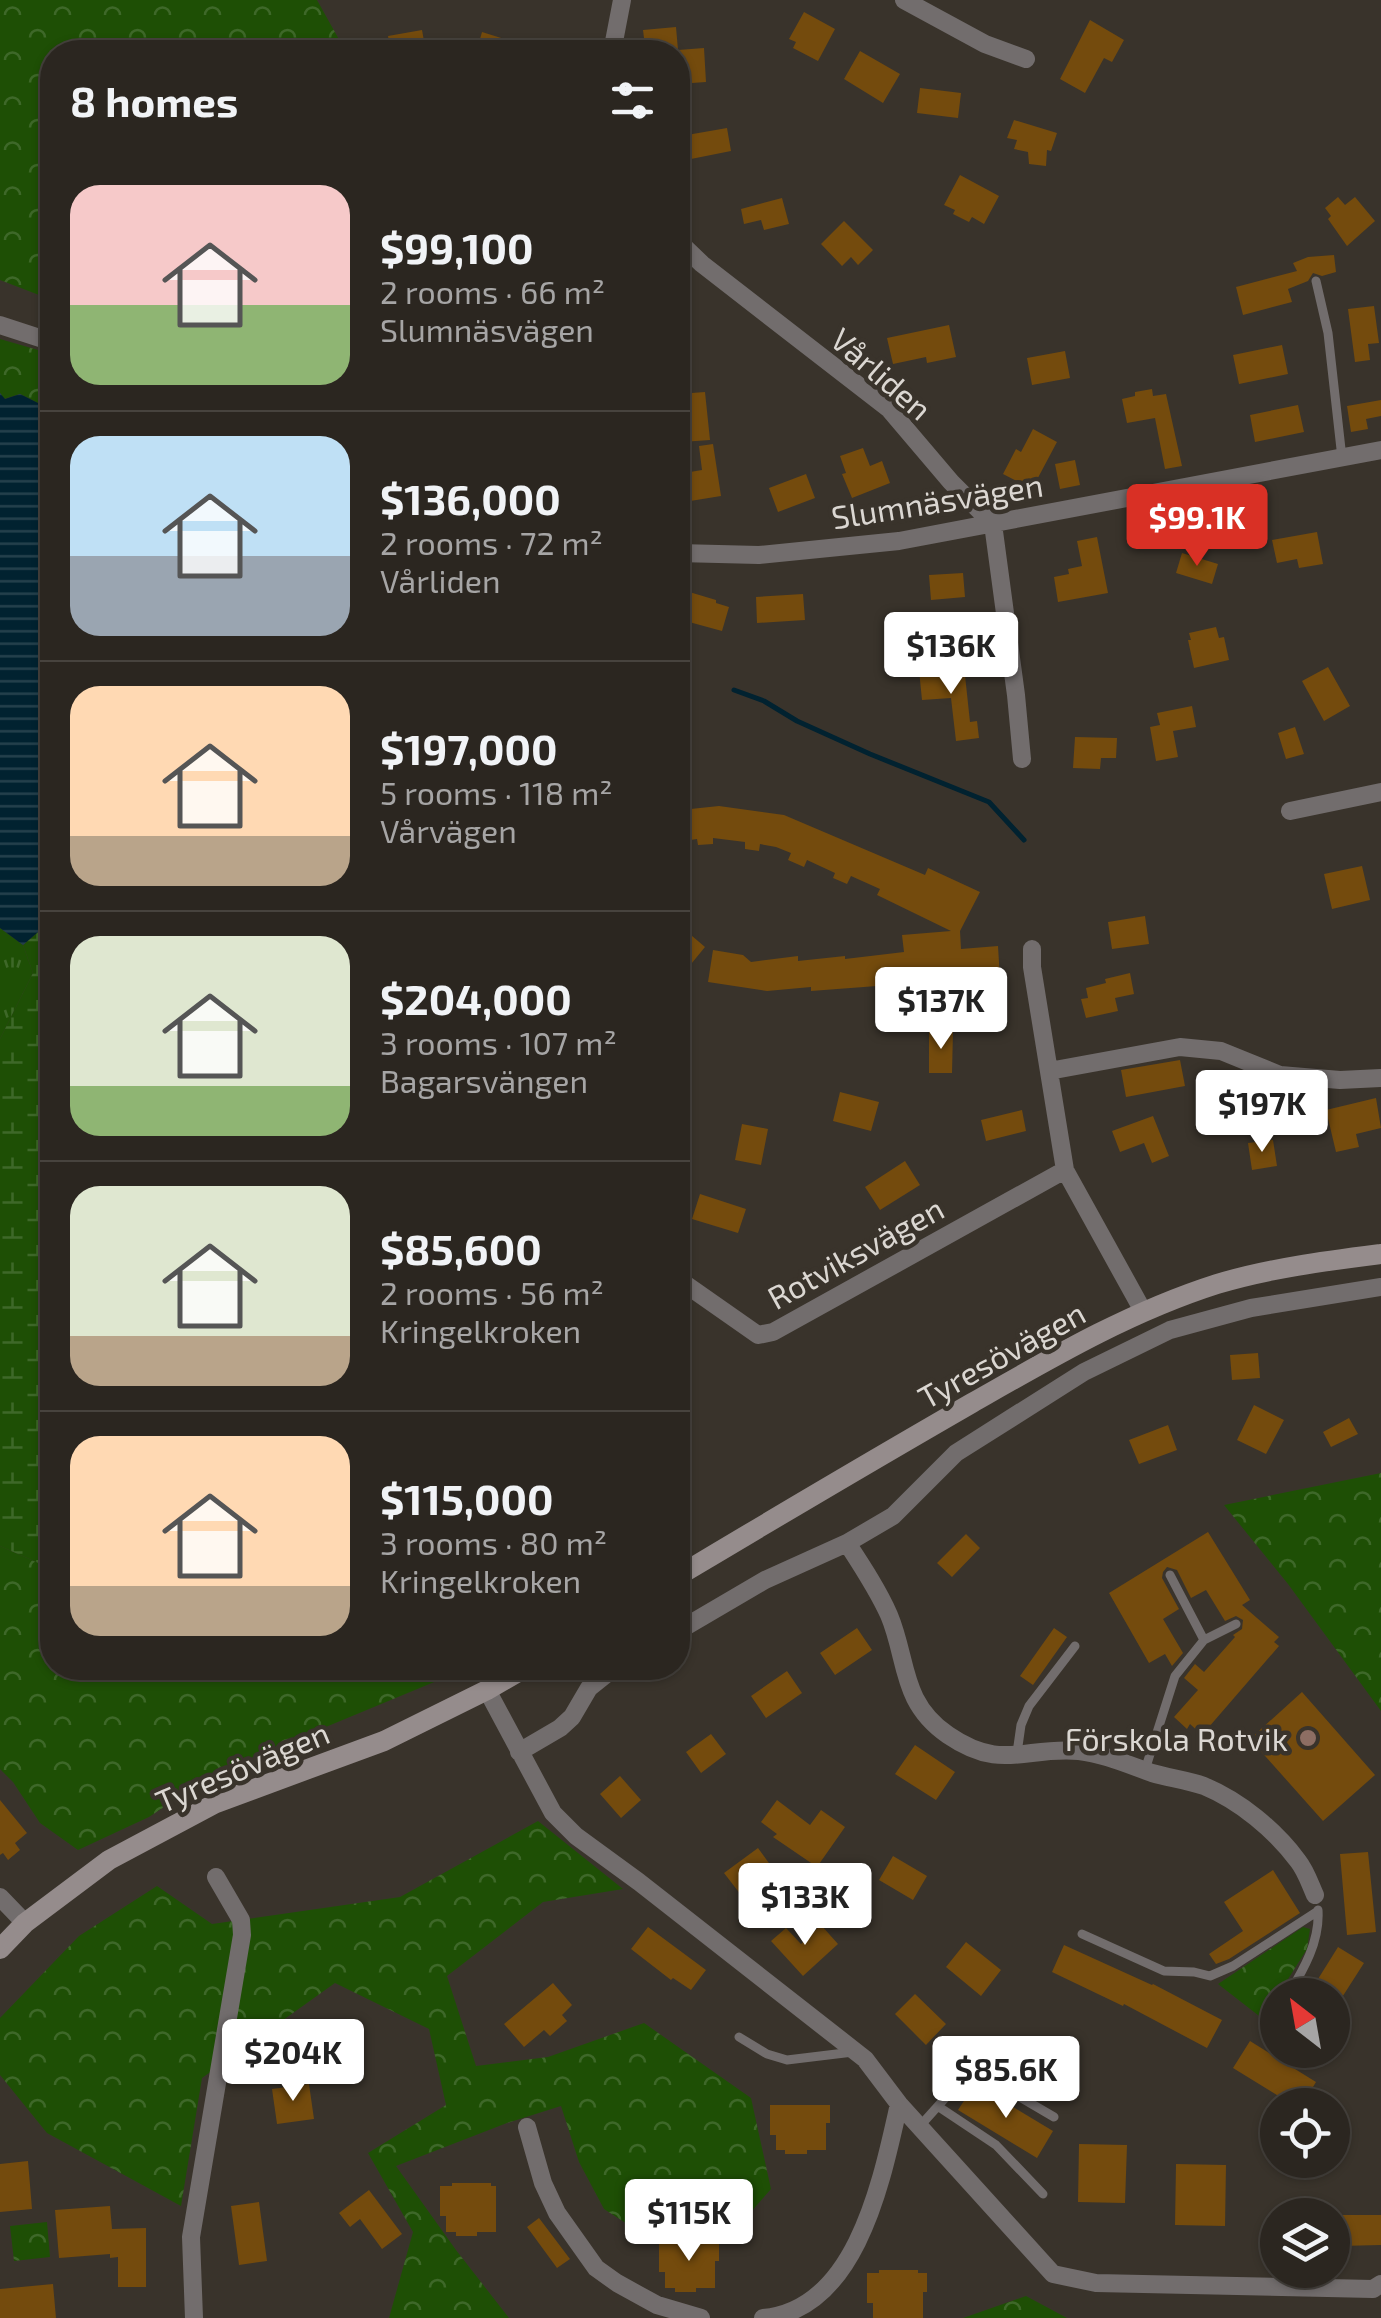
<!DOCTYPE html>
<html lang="en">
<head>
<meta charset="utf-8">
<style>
  :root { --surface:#2b2620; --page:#37322d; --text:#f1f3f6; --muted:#a6a5a5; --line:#47433e; --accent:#d93025 }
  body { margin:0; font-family:"Exo 2",sans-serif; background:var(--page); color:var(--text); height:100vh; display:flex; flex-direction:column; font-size:38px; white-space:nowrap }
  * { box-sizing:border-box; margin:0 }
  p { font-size:32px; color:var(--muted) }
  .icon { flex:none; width:55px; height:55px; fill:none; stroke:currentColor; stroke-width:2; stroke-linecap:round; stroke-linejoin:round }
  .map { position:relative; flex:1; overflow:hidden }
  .sheet { position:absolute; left:40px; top:40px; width:650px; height:1640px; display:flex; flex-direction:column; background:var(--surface); border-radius:40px; box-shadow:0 2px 8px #0004,0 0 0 2px var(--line) }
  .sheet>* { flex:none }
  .needle { width:65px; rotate:329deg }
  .controls { position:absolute; left:1260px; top:1978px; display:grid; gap:20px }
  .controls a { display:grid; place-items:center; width:90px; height:90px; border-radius:50%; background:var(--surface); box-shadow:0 2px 8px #0004,0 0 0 2px var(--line); font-size:50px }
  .price { position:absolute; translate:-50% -85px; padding:0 22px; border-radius:10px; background:#fff; color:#222; font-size:32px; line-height:65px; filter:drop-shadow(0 2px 5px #0008) }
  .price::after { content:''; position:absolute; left:50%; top:60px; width:30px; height:22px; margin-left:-15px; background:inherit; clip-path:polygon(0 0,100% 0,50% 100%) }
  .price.active { background:var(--accent); color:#fff }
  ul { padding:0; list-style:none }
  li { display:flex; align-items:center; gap:30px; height:250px; padding:0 30px }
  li+li { border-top:2px solid var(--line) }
  li span { display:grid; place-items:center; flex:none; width:280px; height:200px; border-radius:30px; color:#555 }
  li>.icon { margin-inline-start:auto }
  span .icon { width:120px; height:120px; fill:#fffc; stroke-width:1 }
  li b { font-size:42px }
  h2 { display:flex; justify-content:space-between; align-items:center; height:120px; padding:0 30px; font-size:42px }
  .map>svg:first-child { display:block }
  .grass { fill:url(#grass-tufts) }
  .forest { fill:url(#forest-crowns) }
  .wetland { fill:url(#wetland-marsh) }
  .water { fill:url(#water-rules) }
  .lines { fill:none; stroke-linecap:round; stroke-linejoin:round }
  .stream { stroke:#012230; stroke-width:5 }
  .building { fill:#744b0d }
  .service { stroke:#726d6d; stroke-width:9 }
  .minor { stroke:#726d6d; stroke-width:18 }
  .secondary { stroke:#958c8c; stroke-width:20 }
  .education-dot { fill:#8d6e63; stroke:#39332b; stroke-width:4 }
  .labels { text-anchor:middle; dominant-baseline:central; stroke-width:9; stroke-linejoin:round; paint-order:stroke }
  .street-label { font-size:32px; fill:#dbd7d2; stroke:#39332b }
  .poi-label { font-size:32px; fill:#dbd7d2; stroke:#39332b; text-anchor:end }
</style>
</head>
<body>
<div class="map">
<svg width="1381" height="2318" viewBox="0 0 1381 2318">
  <defs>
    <pattern id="grass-tufts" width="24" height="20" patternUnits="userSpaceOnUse" patternTransform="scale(2.5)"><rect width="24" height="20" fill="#1e4f05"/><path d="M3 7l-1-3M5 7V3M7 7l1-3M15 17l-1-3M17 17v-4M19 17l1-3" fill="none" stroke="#3e6829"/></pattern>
    <pattern id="forest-crowns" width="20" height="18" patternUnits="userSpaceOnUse" patternTransform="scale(2.5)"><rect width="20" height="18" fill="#1e4f05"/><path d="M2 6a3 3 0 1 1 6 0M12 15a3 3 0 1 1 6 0" fill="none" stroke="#3e6829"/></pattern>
    <pattern id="wetland-marsh" width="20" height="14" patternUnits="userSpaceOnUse" patternTransform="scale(2.5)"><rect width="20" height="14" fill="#1e4f05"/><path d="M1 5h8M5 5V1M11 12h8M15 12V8" fill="none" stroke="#3e6829"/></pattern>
    <pattern id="water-rules" width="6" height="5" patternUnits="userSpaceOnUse" patternTransform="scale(2.5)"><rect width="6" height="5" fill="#012230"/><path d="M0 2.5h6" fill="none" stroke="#25414d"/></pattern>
  </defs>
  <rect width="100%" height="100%" fill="#39332b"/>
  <path class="grass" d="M0 928 23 945 33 973 0 1039Z"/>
  <path class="forest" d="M0 0H317L346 52H52V300L0 280Z
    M0 339 52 354V404L44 406 20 394 4 399 0 393Z
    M1381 1473V1711L1288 1584 1224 1505Z
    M0 1546 52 1569V1668H468L217 1772 149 1817 78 1850 40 1823 13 1782 0 1769Z
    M538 1821 623 1889 543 1902 447 1976 476 2066 548 2057 644 2023 751 2098 771 2189 736 2229 641 2233 604 2209 579 2162 561 2106 507 2123 396 2166 456 2250 509 2318H389L413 2232 368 2153 446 2105 429 2029 335 1983 202 2078 181 2206 47 2133 0 2075V2018L79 1936 157 1886 212 1924 400 1897Z
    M1303 1927 1310 1929 1307 1949 1263 2019 1218 1984Z
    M47 2222 50 2257 14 2261 10 2226Z
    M1026 2296 1067 2318H963Z"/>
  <path class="wetland" d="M52 920V1569L0 1546V1039L33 973 23 945Z"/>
  <path class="water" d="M0 393 5 399 20 394 44 406 52 404V920L23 945 0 928Z"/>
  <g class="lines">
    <path class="stream" d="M734 690 764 701 797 721 870 754 989 802 1024 840"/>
  </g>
  <path class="building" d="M804 12 835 29 818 61 793 48 796 42 789 39Z
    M1090 20 1124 40 1112 62 1104 58 1085 93 1060 79Z
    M676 27 678 50 704 48 706 82 678 84V52H657L656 45 645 46 643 30Z
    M422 30 426 52H391L388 36Z
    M482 32 537 49 536 52H487L488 49 478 46Z
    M860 51 900 74 883 103 844 79Z
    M920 88 961 93 958 118 917 113Z
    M1014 120 1057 133 1051 151 1047 150 1046 166 1029 164 1028 152 1014 149 1017 140 1007 138Z
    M727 128 731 151 691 159 687 135Z
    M960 175 999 196 984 224 972 217 969 222 953 214 955 210 944 205Z
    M1338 197 1345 205 1355 197 1375 221 1347 246 1328 219 1331 216 1325 208Z
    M782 198 789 224 764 230 761 220 744 224 741 209Z
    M844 221 873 250 858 265 851 257 842 266 821 244Z
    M1334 255 1336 272 1322 276 1313 273 1308 281 1288 289 1292 302 1243 315 1236 287 1297 271 1293 263 1308 257Z
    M1374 306 1379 343 1368 344 1370 360 1355 362 1348 309Z
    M949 325 956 357 927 363 926 357 893 364 887 338Z
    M1282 345 1288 374 1239 384 1233 355Z
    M1065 351 1070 378 1032 385 1027 358Z
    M1152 389 1153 396 1166 394 1182 466 1165 469 1155 418 1127 423 1122 399 1135 396V392Z
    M705 392 710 440 682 442 678 394Z
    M1381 400V416L1366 419 1368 429 1351 432 1347 406Z
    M1298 405 1304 432 1255 442 1250 415Z
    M1033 429 1057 442 1032 489 1003 474 1016 449 1021 452Z
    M713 444 721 496 678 503V474L702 470 699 446Z
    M863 448 870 466 882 461 890 483 852 498 842 474 846 473 840 456Z
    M1075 460 1080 485 1060 489 1055 464Z
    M806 474 815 498 778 512 769 488Z
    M1317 532 1323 564 1299 568 1297 559 1277 563 1272 540Z
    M1097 537 1108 593 1058 602 1054 577 1069 574 1068 569 1082 566 1077 541Z
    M1182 553 1218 564 1212 584 1176 573Z
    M963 573 965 597 931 600 929 575Z
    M686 591 716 600V603L729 607 722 631 678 619Z
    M803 594 805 620 757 623 756 597Z
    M1216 627 1219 638 1224 637 1229 660 1194 668 1188 640H1191L1189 633Z
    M964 666 970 722 977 721 979 738 956 741 951 698 922 700 919 670Z
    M1328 667 1350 706 1324 721 1302 681Z
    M1192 706 1196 727 1173 731 1178 757 1156 761 1150 727 1160 725 1157 713Z
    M1295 727 1304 754 1286 759 1278 733Z
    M1075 737 1117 738 1116 758H1101L1100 769 1073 768Z
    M719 806 784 815 925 875 928 868 980 892 960 931 961 949 998 946 1000 979 943 981 811 991V987L767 991 708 982 713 950 743 955 751 962 798 956V961L845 956V959L904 952 902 935 951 931 877 895 880 889 851 876 847 884 833 878 835 873 807 860 804 867 788 860 791 853 776 847 760 844 759 851 745 849V842L713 838V844L698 845 697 839 684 841 681 810Z
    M1362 866 1370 900 1332 909 1324 874Z
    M1145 916 1149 944 1112 949 1108 922Z
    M678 924 705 947 678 980Z
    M1130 973 1134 994 1115 998 1118 1011 1086 1018 1081 999 1088 998 1086 988 1106 983 1105 979Z
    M929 1030 953 1031 952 1073H929Z
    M1180 1060 1185 1086 1126 1097 1121 1070Z
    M840 1092 879 1102 871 1131 833 1121Z
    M1376 1098 1381 1128 1356 1134 1359 1147 1336 1152 1326 1110Z
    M1022 1110 1026 1131 986 1141 981 1120Z
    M1153 1116 1169 1156 1152 1163 1144 1143 1120 1152 1112 1131Z
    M742 1124 768 1129 761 1165 735 1160Z
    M1273 1140 1277 1166 1252 1170 1248 1143Z
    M905 1161 920 1185 880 1210 865 1187Z
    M700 1194 746 1209 738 1233 692 1219Z
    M1258 1353 1260 1378 1232 1380 1230 1355Z
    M1254 1405 1284 1420 1266 1454 1237 1440Z
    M1349 1418 1358 1434 1331 1447 1323 1432Z
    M1168 1425 1177 1450 1139 1464 1129 1440Z
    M1208 1532 1250 1600 1242 1605 1279 1637 1274 1642 1279 1646 1202 1735 1190 1724 1187 1729 1174 1717 1198 1690 1184 1678 1195 1664 1204 1672 1235 1637 1233 1635 1242 1629 1243 1620 1236 1616 1225 1621 1206 1590 1191 1598 1177 1570 1167 1567 1163 1572 1162 1578 1179 1609 1163 1619 1183 1653 1172 1666 1165 1654 1149 1663 1109 1593Z
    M966 1534 980 1548 952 1577 937 1563Z
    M857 1628 872 1650 835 1675 820 1653Z
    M1054 1628 1067 1637 1033 1685 1020 1676Z
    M787 1671 802 1693 766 1718 751 1696Z
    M1302 1692 1375 1775 1323 1821 1250 1739Z
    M711 1734 726 1754 701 1773 686 1752Z
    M915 1745 955 1772 936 1800 895 1774Z
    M620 1776 641 1800 621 1818 600 1794Z
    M0 1800 27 1833 15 1843 20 1850 8 1860 3 1853 0 1855Z
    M777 1800 810 1825 821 1810 845 1827 817 1867 773 1837 777 1834 761 1822Z
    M758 1848 774 1870 741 1895 724 1873Z
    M1368 1852 1376 1932 1347 1935 1340 1854Z
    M893 1856 927 1876 913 1900 879 1880Z
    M1273 1870 1300 1913 1229 1959 1216 1964 1209 1954 1243 1931 1224 1902Z
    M821 1925 838 1944 803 1976 771 1941 786 1928 801 1944Z
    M648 1927 706 1970 691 1990 673 1978 671 1980 631 1949Z
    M966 1942 1001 1970 981 1996 946 1967Z
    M1064 1945 1152 1985 1153 1984 1222 2020 1207 2048 1124 2004 1123 2006 1052 1972Z
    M1338 1947 1364 1963 1332 2013V1995H1308Z
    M553 1983 572 2005 562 2015 567 2021 550 2036 544 2030 524 2047 504 2024Z
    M915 1994 946 2024 926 2045 895 2014Z
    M1250 2041 1316 2082 1302 2105H1293L1233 2068Z
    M309 2084 314 2119 277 2124 272 2089Z
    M975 2084 1053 2131 1037 2158 958 2110Z
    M770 2105H830V2123H826V2150H807V2154H785V2150H776V2135H770Z
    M1079 2144 1127 2145 1125 2203 1078 2202Z
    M28 2161 32 2209 0 2212V2164Z
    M1176 2164 1226 2165 1225 2226 1175 2225Z
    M452 2183H491V2186H496V2232H477V2236H456V2232H446V2216H440V2186H452Z
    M369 2190 402 2234 382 2249 360 2219 350 2227 339 2213Z
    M259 2202 267 2261 239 2265 231 2206Z
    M110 2206 112 2229 146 2228V2287H118V2257L110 2258V2254L59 2258 55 2210Z
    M1340 2215H1381V2245L1340 2246Z
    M539 2218 570 2259 557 2268 527 2227Z
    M671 2239H710V2243H719V2261H715V2288H696V2292H675V2288H665V2272H659V2243H671Z
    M879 2270H918V2273H927V2292H923V2318H873V2303H867V2273H879Z
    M53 2284 56 2318H0V2289Z"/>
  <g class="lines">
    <path class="service" d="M1316 281 1328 333 1342 458
      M1204 1640 1236 1624
      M1017 1753 1021 1725 1029 1706 1075 1646
      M1145 1770 1175 1676 1204 1640 1170 1575
      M1082 1934 1164 1971 1194 1972 1210 1976 1233 1966 1318 1911
      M1288 1995C1304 1969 1320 1941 1318 1910
      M1266 2029 1278 2011
      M739 2037 767 2054 787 2060 853 2052
      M939 2107 996 2145 1043 2194
      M920 2126 964 2077 973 2072 979 2073 1054 2117"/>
    <path class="minor" d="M904 0 985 44 1026 59
      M612 52 622 0
      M678 241 702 264 889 409 951 482 993 524 1016 695 1022 759
      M0 325 52 342
      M678 553 759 555 899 541 1381 450
      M1290 811 1381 792
      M1032 949V967L1065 1170 1143 1311
      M1049 1071 1180 1047 1221 1051 1280 1075 1340 1080 1381 1078
      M678 1279 758 1335 773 1332 1065 1170
      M847 1543 893 1516 956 1453 1084 1372 1170 1330 1251 1308 1381 1287
      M678 1631 765 1580 847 1543C862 1566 878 1590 889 1615 908 1660 900 1702 948 1735 1002 1772 1025 1746 1079 1751 1104 1754 1129 1765 1152 1773 1169 1778 1187 1780 1204 1786 1240 1801 1275 1830 1298 1861 1306 1871 1310 1884 1315 1895
      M487 1690 553 1813 576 1836 639 1882 865 2059 899 2104 1053 2274 1096 2283 1373 2289 1381 2284
      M519 1752 560 1728 572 1717 589 1688 614 1668
      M0 1897 25 1923
      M527 2127 543 2183 557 2213 596 2268 617 2283 657 2305 701 2318
      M194 2318 191 2237 242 1935 241 1920 216 1877
      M763 2318C857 2310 882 2179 899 2104"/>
    <path class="secondary" d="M678 1576C775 1518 873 1460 972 1403 1051 1358 1129 1312 1217 1284 1270 1268 1326 1261 1381 1254
      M0 1949 25 1923 109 1860 216 1803 384 1741 487 1690 525 1668"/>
  </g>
  <circle class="education-dot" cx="1308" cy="1738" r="10"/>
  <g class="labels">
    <g class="street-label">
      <text transform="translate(882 373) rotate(41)">Vårliden</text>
      <text transform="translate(937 500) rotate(-9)">Slumnäsvägen</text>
      <text transform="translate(855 1252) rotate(-29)">Rotviksvägen</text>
      <text transform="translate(1001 1354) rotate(-29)">Tyresövägen</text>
      <text transform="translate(242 1766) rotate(-23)">Tyresövägen</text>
    </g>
    <g class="poi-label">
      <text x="1288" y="1738">Förskola Rotvik</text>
    </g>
  </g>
</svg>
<div class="controls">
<a><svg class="needle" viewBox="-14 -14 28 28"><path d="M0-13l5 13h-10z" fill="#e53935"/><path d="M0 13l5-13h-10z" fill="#a6a5a5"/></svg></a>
<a><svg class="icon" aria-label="locate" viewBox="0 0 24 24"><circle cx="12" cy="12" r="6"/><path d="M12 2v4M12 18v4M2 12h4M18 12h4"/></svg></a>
<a><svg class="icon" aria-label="layers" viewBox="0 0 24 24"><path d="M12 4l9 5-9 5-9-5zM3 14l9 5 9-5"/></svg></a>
</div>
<b class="price active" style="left:1197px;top:569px">$99.1K</b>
<b class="price" style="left:951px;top:697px">$136K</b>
<b class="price" style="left:941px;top:1052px">$137K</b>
<b class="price" style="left:1262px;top:1155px">$197K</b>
<b class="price" style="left:805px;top:1948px">$133K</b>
<b class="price" style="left:293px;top:2104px">$204K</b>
<b class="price" style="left:1006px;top:2121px">$85.6K</b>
<b class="price" style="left:689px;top:2264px">$115K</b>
<section class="sheet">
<h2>8 homes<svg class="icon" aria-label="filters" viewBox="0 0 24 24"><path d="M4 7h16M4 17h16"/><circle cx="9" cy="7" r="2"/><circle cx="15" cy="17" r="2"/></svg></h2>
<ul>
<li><span style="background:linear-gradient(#f6c9c9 60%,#8fb573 0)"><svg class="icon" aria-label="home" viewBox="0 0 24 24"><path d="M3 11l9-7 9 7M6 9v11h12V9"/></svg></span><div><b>$99,100</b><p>2 rooms · 66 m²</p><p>Slumnäsvägen</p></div></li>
<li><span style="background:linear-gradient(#bfe0f5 60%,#9aa5b1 0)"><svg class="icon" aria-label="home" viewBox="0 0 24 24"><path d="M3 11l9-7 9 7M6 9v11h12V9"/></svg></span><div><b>$136,000</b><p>2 rooms · 72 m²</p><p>Vårliden</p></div></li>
<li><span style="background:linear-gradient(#ffd9b3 75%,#b9a48a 0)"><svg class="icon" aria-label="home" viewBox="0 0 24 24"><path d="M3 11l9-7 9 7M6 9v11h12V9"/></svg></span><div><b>$197,000</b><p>5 rooms · 118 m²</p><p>Vårvägen</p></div></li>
<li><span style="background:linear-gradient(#dfe7d0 75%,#8fb573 0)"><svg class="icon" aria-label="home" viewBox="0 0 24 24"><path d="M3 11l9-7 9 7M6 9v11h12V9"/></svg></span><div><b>$204,000</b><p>3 rooms · 107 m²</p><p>Bagarsvängen</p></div></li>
<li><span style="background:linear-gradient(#dfe7d0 75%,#b9a48a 0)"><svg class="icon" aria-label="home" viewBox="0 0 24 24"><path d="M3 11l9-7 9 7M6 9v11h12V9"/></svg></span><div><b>$85,600</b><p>2 rooms · 56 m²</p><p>Kringelkroken</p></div></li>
<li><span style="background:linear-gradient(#ffd9b3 75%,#b9a48a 0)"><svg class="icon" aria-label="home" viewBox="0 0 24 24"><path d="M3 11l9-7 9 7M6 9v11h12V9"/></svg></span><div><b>$115,000</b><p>3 rooms · 80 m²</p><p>Kringelkroken</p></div></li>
</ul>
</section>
</div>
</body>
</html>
